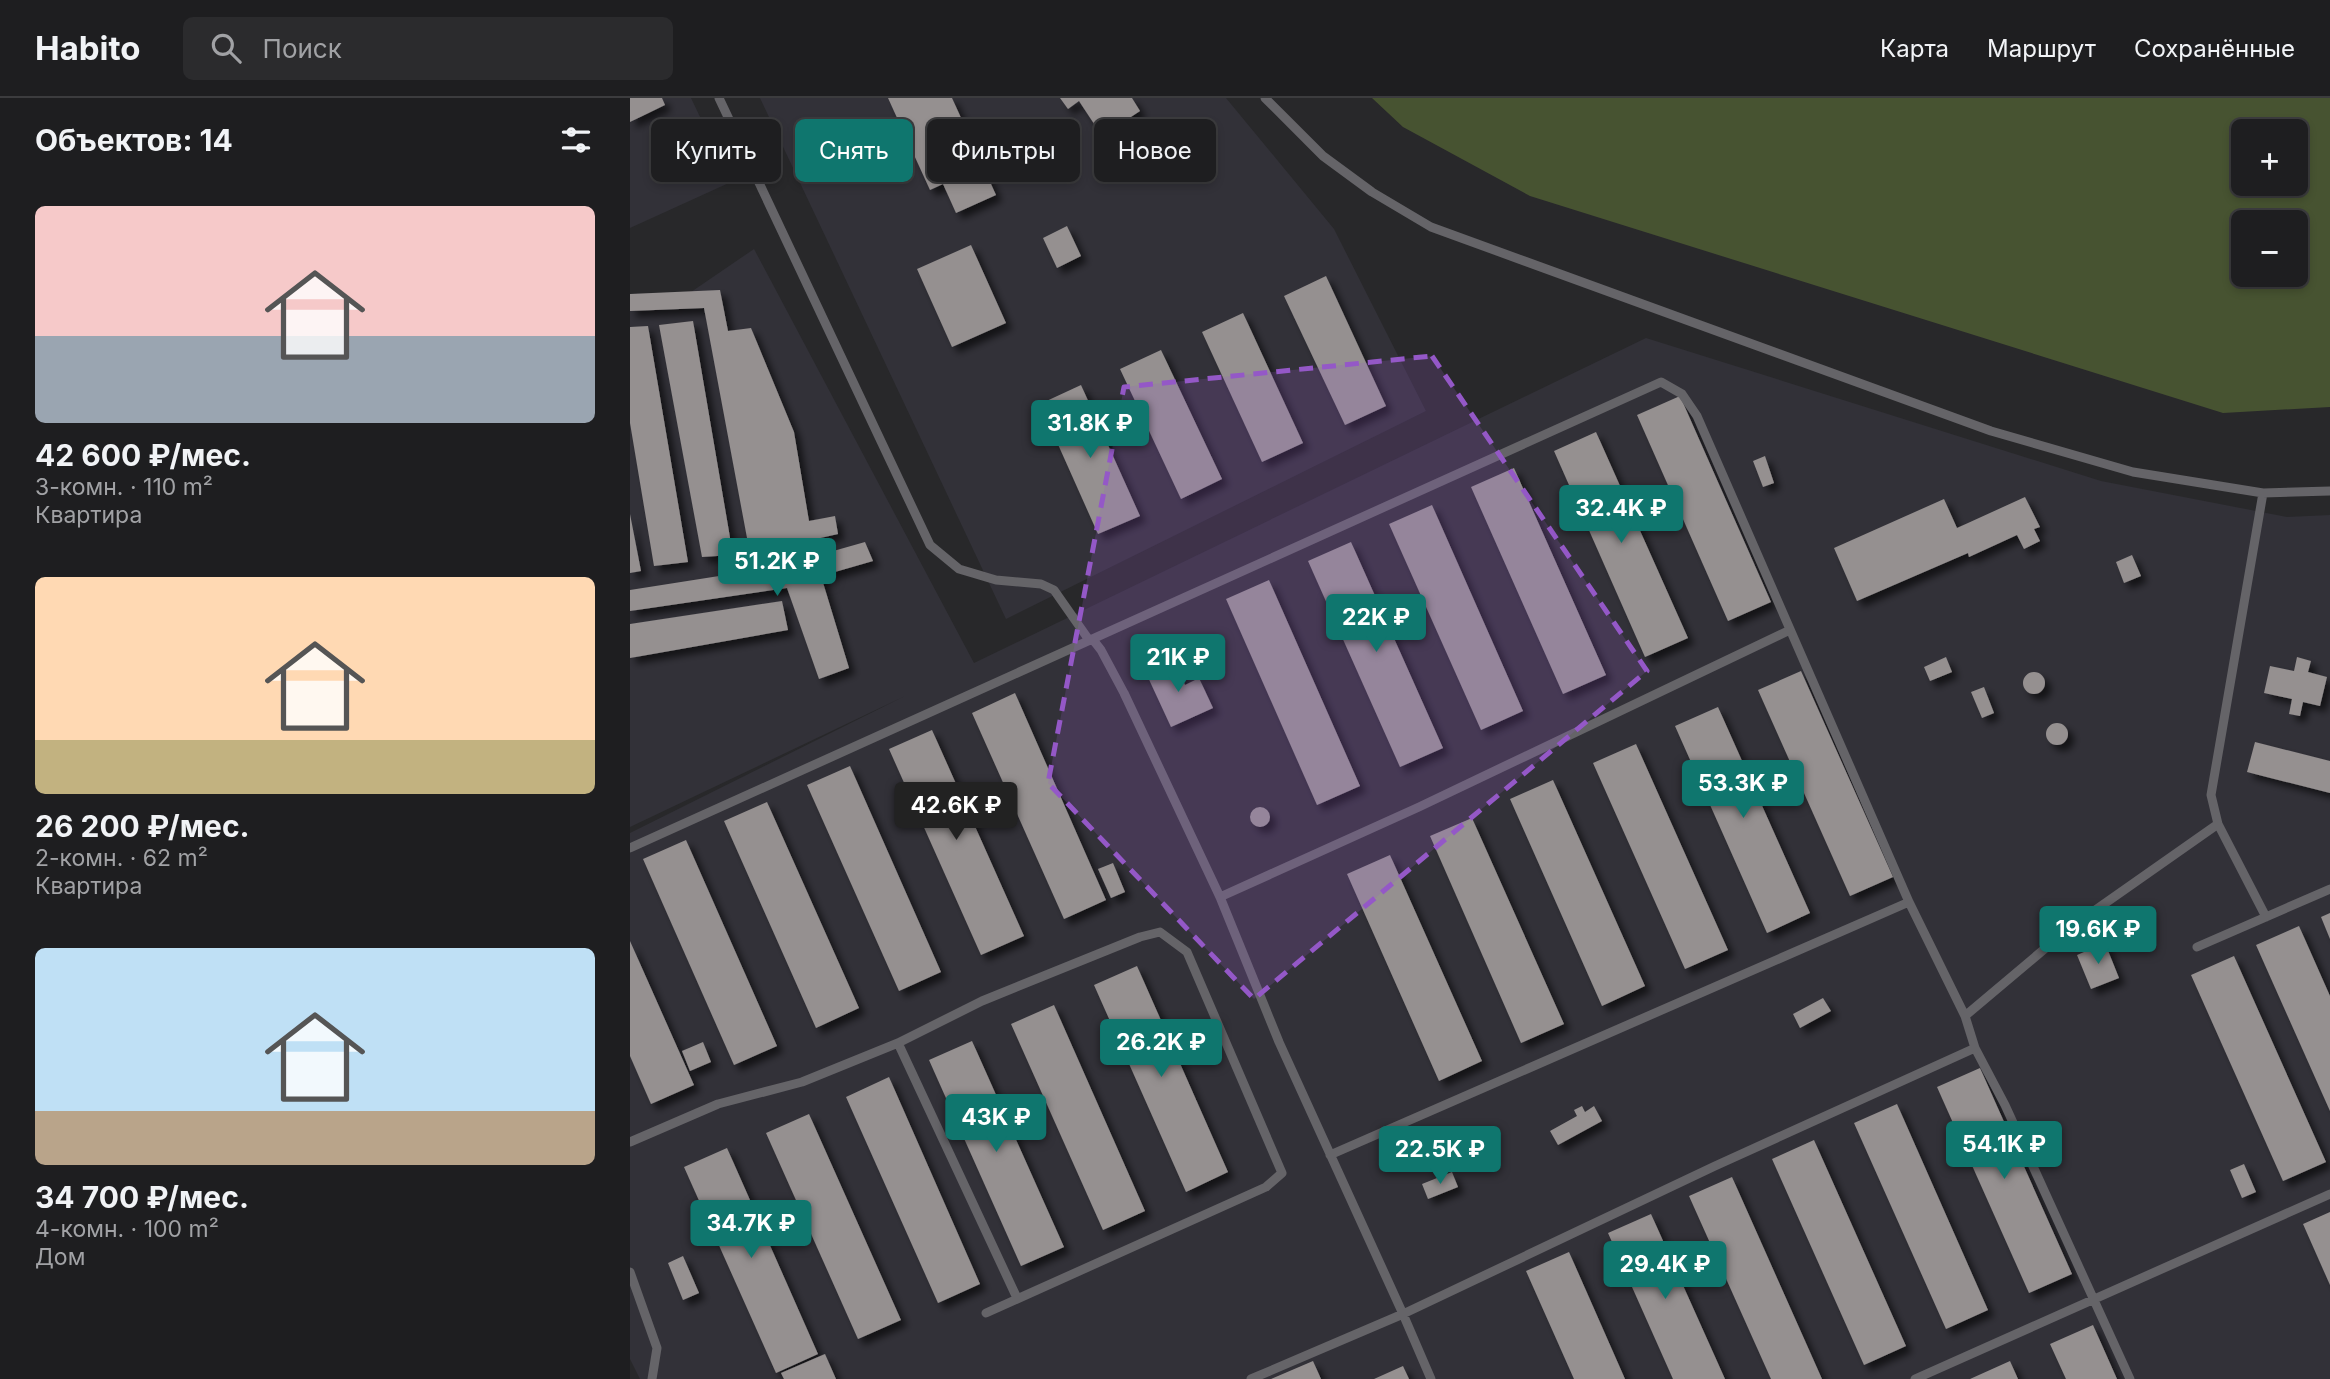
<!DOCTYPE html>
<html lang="ru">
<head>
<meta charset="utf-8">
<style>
  :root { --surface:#1e1e20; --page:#2b2b2d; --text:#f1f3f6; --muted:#a1a2a5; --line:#3c3c3e; --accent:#0f766e }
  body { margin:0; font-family:Inter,sans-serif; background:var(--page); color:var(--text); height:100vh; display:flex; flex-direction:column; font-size:26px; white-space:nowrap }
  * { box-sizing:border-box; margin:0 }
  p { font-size:23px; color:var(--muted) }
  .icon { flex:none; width:38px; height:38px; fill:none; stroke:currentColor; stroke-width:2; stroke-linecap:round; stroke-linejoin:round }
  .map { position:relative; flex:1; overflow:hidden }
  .panel { display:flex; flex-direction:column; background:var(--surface); width:630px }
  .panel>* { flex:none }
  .banner { position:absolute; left:21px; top:21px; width:665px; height:63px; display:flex; gap:14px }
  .tools { position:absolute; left:1601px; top:21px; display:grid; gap:14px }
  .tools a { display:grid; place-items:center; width:77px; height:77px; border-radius:10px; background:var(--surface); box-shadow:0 4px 10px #0003,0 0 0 2px var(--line); font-size:35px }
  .price { position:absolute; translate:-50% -60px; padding:0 16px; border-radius:7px; background:var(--accent); color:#fff; font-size:23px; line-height:46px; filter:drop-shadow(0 2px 4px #0008) }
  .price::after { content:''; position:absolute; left:50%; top:42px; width:21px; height:16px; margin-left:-10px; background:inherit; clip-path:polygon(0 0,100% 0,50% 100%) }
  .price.current { background:#222; color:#fff }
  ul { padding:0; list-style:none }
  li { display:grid; align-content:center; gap:14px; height:371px; padding:0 35px }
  li span { display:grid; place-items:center; height:217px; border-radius:10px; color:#555 }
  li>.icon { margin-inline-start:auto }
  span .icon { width:126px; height:126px; fill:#fffc; stroke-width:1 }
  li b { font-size:30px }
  h2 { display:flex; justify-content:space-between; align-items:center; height:84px; padding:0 35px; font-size:30px }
  .tag { padding:0 24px; border-radius:10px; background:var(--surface); box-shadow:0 4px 10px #0003,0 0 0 2px var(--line); font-size:24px; line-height:63px }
  .tag.current { background:var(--accent); color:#fff }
  header { display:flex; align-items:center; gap:42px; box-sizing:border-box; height:98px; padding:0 35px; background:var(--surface); border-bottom:2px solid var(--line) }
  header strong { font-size:33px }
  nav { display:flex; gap:38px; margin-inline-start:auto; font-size:24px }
  .search { width:490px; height:63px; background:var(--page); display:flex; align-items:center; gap:18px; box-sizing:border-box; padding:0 24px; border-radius:10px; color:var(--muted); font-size:26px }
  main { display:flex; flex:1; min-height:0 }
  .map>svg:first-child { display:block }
  .built { fill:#323138 }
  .forest { fill:#475331; fill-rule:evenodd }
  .building { fill:#959090; filter:url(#shadow) }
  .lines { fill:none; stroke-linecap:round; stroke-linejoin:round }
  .lane { stroke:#656468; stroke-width:9 }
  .marked { fill:#9458c7; fill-opacity:0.2; stroke:#9458c7; stroke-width:5; stroke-dasharray:14 9; stroke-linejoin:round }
</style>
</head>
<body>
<header>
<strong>Habito</strong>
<div class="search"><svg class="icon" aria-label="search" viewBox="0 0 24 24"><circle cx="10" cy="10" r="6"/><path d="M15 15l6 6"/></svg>Поиск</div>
<nav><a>Карта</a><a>Маршрут</a><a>Сохранённые</a></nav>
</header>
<main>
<section class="panel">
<h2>Объектов: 14<svg class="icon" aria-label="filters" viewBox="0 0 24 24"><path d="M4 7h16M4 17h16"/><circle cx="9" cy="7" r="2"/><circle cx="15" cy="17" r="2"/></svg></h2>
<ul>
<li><span style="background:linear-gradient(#f6c9c9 60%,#9aa5b1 0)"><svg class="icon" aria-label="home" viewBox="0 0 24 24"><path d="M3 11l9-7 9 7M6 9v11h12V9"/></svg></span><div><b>42 600 ₽/мес.</b><p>3-комн. · 110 m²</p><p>Квартира</p></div></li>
<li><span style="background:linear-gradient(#ffd9b3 75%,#c2b280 0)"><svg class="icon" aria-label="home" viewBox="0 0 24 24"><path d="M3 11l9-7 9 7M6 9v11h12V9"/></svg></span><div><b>26 200 ₽/мес.</b><p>2-комн. · 62 m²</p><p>Квартира</p></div></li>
<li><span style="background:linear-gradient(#bfe0f5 75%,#b9a48a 0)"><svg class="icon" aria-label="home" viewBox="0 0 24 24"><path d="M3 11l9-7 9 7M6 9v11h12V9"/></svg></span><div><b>34 700 ₽/мес.</b><p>4-комн. · 100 m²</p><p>Дом</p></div></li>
</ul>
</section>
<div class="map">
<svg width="1700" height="1281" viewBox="0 0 1700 1281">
  <defs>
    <filter id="shadow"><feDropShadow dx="6" dy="6" stdDeviation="3.5" flood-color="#0009"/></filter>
  </defs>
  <rect width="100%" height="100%" fill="#28282a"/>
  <path class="built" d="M0 0H61L101 84 0 130Z
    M130 0H596L704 131 796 313 376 521Z
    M124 151 344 565 1016 240 1471 383 1657 419 1700 417V1281H10L0 1261V735L275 598 0 729V196L61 194Z"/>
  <path class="forest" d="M742 0H1700V309L1593 315 900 98 773 29ZM1614 33H1666V86H1614ZM1614 124H1666V177H1614Z"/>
  <path class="building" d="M0 0H32L35 7 0 24Z
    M258 0H322L366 97 326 115 313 86 300 92Z
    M430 0H502L510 13 472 38 449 3 438 11Z
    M437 128 451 158 427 170 413 140Z
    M341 147 376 225 322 249 287 171Z
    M696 178 756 308 715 327 654 198Z
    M90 192 98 233 121 230 164 334 179 423 205 418 208 436 120 456 74 210 0 213V196Z
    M613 215 673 345 632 364 572 234Z
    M63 223 103 457 72 459 29 227Z
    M18 228 58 464 24 468 0 325V229Z
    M531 252 592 381 551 401 490 271Z
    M451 287 510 418 468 436 410 306Z
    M1050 298 1141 504 1098 523 1007 317Z
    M966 334 1058 540 1015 559 924 353Z
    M1135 358 1144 385 1133 389 1123 363Z
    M884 370 976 577 933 596 841 389Z
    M1395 399 1410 429 1404 431 1410 443 1394 451 1387 437 1339 459 1338 455 1227 503 1204 450 1314 401 1327 430Z
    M802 407 893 613 851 632 759 426Z
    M0 416 11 473 0 475Z
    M235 444 243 463 191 478 219 570 189 581 157 490 0 513V492L147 469Z
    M721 444 813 650 770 669 678 463Z
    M1502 457 1511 478 1494 485 1486 464Z
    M639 482 730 688 687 707 596 501Z
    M152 503 158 532 0 560V526Z
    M1316 559 1322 574 1300 583 1294 569Z
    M1667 559 1681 563 1678 574 1697 579 1690 608 1673 604 1670 618 1659 616 1662 601 1634 595 1640 568 1664 573Z
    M544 563 555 587 569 580 583 610 541 629 516 575Z
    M1171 573 1263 779 1220 798 1128 592Z
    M1393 585a11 11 0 1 1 22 0a11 11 0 1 1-22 0Z
    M1354 589 1364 615 1352 620 1341 594Z
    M385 595 476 802 434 821 342 615Z
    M1088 609 1180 815 1137 835 1045 628Z
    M1416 636a11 11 0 1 1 22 0a11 11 0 1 1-22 0Z
    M302 632 394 838 351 857 259 651Z
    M1625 644 1700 663V695L1617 674Z
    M1006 646 1098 852 1055 871 963 665Z
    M220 668 311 874 269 893 177 687Z
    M923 682 1015 888 972 908 880 701Z
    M137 704 229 910 186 930 94 723Z
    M620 719a10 10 0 1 1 20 0a10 10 0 1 1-20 0Z
    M842 720 934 926 891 945 800 738Z
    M56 742 147 948 104 967 13 761Z
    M760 757 852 963 809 983 717 776Z
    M483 765 495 794 481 800 468 771Z
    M1700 815V841L1691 819Z
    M1669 828 1700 898V1013L1626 847Z
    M0 843 64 987 21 1006 0 958Z
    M1475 845 1489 880 1461 891 1447 857Z
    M1604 858 1696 1064 1653 1083 1561 877Z
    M507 868 598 1074 556 1094 464 887Z
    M1193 900 1201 913 1170 930 1163 916Z
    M424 907 515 1113 473 1132 381 926Z
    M342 943 434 1149 391 1168 299 962Z
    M73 944 81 964 60 973 52 953Z
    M1350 970 1442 1176 1399 1195 1307 989Z
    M259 979 350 1186 308 1205 216 999Z
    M1267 1006 1358 1212 1316 1231 1224 1025Z
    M952 1008 955 1014 964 1008 972 1023 928 1047 920 1033 947 1018 944 1012Z
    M179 1016 271 1222 228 1241 136 1035Z
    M1184 1042 1276 1248 1234 1267 1142 1061Z
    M97 1050 188 1256 146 1275 54 1069Z
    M1614 1066 1626 1094 1612 1100 1600 1072Z
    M822 1074 828 1089 798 1101 792 1086Z
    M1102 1079 1192 1281H1141L1059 1098Z
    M1700 1114V1187L1673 1126Z
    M1021 1116 1095 1281H1043L978 1135Z
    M939 1154 995 1281H944L896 1173Z
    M53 1158 69 1195 53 1202 38 1165Z
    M1463 1227 1487 1281H1436L1420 1246Z
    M195 1256 206 1281H154L151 1275Z
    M683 1263 691 1281H641Z
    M1380 1263 1388 1281H1340Z
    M773 1268 779 1281H744Z"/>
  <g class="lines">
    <path class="lane" d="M89 0 300 447 329 471 366 482 411 486 424 492 459 542 464 543 471 552 494 595 590 799 649 944 773 1216 1085 1068 1345 950
      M635 0 693 58 742 94 801 129 1361 333 1503 374 1633 395 1700 393
      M1633 395 1581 697 1588 726 1636 819
      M0 750 1031 284 1052 296 1067 318 1279 804 1335 918 1345 950 1375 1007 1500 1281
      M590 799 789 709 1160 532
      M1567 849 1700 791
      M1335 918 1437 832 1588 726
      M268 945 387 1200
      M0 1044 88 1006 172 984 268 945 352 903 510 839 530 834 557 854 652 1075 636 1089 356 1215
      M700 1057 1279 804
      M0 1174 27 1250 22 1281
      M621 1281 773 1216 801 1281
      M1285 1281 1700 1096"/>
  </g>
  <path class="marked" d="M802 258 1017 573 624 901 418 685 494 289Z"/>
</svg>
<div class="tools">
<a>+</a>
<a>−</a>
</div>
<b class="price" style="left:460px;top:362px">31.8K ₽</b>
<b class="price" style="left:991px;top:447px">32.4K ₽</b>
<b class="price" style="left:147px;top:500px">51.2K ₽</b>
<b class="price" style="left:746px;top:556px">22K ₽</b>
<b class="price" style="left:548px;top:596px">21K ₽</b>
<b class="price" style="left:1113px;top:722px">53.3K ₽</b>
<b class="price current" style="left:326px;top:744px">42.6K ₽</b>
<b class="price" style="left:1468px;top:868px">19.6K ₽</b>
<b class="price" style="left:531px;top:981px">26.2K ₽</b>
<b class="price" style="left:366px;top:1056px">43K ₽</b>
<b class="price" style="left:1374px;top:1083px">54.1K ₽</b>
<b class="price" style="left:810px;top:1088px">22.5K ₽</b>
<b class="price" style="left:121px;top:1162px">34.7K ₽</b>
<b class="price" style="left:1035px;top:1203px">29.4K ₽</b>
<div class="banner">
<a class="tag">Купить</a>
<a class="tag current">Снять</a>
<a class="tag">Фильтры</a>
<a class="tag">Новое</a>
</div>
</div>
</main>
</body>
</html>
